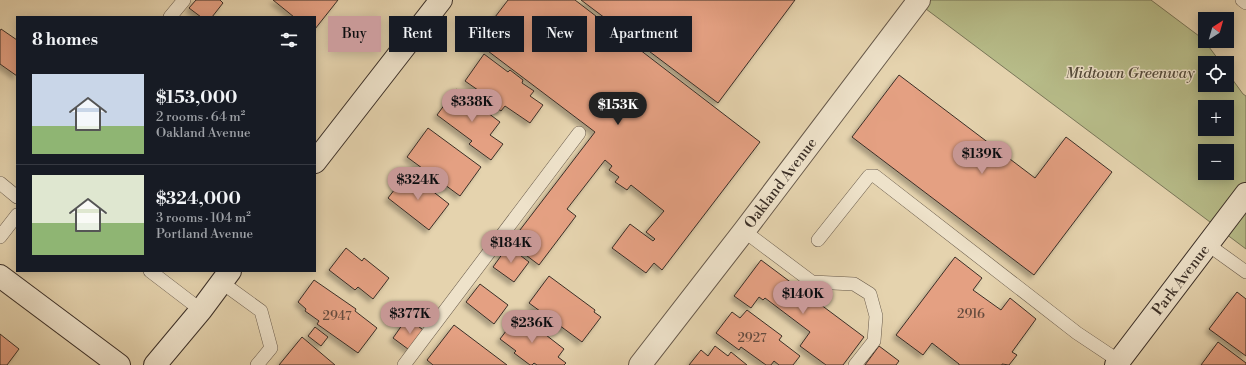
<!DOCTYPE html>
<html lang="en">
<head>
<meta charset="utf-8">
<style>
  :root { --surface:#171b24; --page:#242831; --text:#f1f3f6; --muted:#9ea1a6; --line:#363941; --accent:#c59692 }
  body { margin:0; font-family:"Libre Bodoni",serif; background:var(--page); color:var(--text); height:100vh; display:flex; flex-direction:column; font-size:15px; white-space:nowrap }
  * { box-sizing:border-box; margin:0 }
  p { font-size:13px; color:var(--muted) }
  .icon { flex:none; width:22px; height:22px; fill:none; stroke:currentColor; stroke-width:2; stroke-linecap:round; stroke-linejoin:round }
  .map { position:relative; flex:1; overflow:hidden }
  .sheet { position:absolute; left:16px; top:16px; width:300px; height:256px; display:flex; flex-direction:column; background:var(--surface); border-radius:0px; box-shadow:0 2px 10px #0003 }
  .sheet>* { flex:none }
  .guide { position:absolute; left:328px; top:16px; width:380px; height:36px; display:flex; gap:8px }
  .needle { width:26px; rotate:37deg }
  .buttons { position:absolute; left:1198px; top:12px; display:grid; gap:8px }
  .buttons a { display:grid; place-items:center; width:36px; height:36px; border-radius:0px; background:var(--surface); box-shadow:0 2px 10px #0003; font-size:20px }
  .price { position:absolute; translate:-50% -34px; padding:0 9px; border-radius:14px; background:var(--accent); color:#111; font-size:13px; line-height:26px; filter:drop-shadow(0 1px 2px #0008) }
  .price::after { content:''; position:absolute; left:50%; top:24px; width:12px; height:9px; margin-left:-6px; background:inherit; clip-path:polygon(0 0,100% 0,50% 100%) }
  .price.active { background:#222; color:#fff }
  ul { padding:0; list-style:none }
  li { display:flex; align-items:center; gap:12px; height:100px; padding:0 16px }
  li+li { border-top:1px solid var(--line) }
  li span { display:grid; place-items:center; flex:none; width:112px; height:80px; border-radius:0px; color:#555 }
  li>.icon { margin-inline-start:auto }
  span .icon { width:48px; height:48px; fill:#fffc; stroke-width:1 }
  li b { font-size:17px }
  h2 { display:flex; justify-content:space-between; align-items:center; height:48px; padding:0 16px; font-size:17px }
  .pill { padding:0 14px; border-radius:0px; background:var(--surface); box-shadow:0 2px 10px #0003; font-size:14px; line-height:36px }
  .pill.active { background:var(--accent); color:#111 }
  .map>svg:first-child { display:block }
  .green { fill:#b7bc89; stroke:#797658; fill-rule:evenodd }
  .building { fill:#e4a082; stroke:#3b2f27; filter:url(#shadow) }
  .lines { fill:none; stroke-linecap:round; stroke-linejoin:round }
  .lane-casing { stroke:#665849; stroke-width:14 }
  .street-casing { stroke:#665849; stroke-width:24 }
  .secondary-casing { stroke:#3b2f27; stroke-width:24 }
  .lane { stroke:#eee2ca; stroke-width:13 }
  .street { stroke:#eee2ca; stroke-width:22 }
  .secondary { stroke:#eee2ca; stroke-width:22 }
  .labels { text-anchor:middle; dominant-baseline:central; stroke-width:3; stroke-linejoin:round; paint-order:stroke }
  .number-label { font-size:13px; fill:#654b3e }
  .park-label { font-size:15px; font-style:italic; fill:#544b3b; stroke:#eee2ca }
  .street-label { font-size:15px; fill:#3b2f27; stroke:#eee2ca }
</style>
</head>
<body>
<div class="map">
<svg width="1246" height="365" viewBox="0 0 1246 365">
  <defs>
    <filter id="shadow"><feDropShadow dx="-3.5" dy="3.5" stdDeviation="2" flood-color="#0004"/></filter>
  </defs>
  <rect width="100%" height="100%" fill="#e5d3ae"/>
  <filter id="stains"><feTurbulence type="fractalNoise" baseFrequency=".005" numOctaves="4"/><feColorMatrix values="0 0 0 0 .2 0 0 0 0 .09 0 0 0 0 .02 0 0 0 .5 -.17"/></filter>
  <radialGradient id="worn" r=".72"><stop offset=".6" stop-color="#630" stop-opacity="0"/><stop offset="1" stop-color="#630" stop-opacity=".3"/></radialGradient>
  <path class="green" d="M914 0H1151L1203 39 1221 63H1205V85H1227V72L1243 94 1246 96V249ZM1205 107H1227V129H1205ZM1205 151H1227V173H1205Z"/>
  <path class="building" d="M196 0H220L223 3 212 17H201L189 8Z
    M273 0H338L315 29V17H294Z
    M508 0H575L760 142 662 270 654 263 646 273 612 248 630 224 653 241 655 239 646 232 664 211 631 185 627 190 615 182 619 177 609 170 612 166 605 160 567 209 576 216 539 265 510 243 595 132 476 42Z
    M581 0H795L718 103Z
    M1 29 17 40V76L0 64V31Z
    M484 54 508 72 510 70 523 80 522 83 534 91 530 96 543 105 530 123 505 106 501 111 483 98 485 95 465 81Z
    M899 75 1035 178 1066 137 1112 172 1034 275 852 137Z
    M456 89 500 122 490 135 503 144 491 160 469 144 472 141 437 115Z
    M428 128 481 167 460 196 407 157Z
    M408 172 449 204 429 230 388 198Z
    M508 246 529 262 514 282 493 267Z
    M346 248 362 261 364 258 389 278 373 299 358 287 355 290 329 270Z
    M955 257 982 278 973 290 1001 310 1010 298 1036 319 1012 352 1017 355 1009 365 1002 364V365H959V364L932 343 923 355 896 335Z
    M761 260 864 337 843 365H826L800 346 810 332 765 298 763 300 759 297 751 308 734 296Z
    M549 276 595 310 594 312 601 317 582 342 529 303Z
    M314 280 356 309 355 311 377 328 358 353 317 324 319 321 305 311 306 309 298 302Z
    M480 284 508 305 494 324 466 302Z
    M1237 292 1246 299V356L1209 329Z
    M747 310 782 336 779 340 800 356 793 365H779L774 361 771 365H766L741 347 739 350 716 333 732 312 740 318Z
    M519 314 564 349 558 357 566 363 564 365H537L534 363 532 365H530L514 353 516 351 500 339Z
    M407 318 426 332 412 352 393 338Z
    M454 325 507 365H433L427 360Z
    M315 327 328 337 321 346 308 336Z
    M0 334 19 349 7 365H0Z
    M302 337 335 365H279Z
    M1218 342 1246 363V365H1201Z
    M715 346 728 356 731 352 747 365H689L701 350 708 356Z
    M879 346 899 361 896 365H865Z"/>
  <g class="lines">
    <defs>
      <path id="lane" d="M1242 0 1246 3
        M170 17 184 0
        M0 183 17 197
        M744 231 812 282 854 284 870 294 876 316 874 341 855 365
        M0 237 17 215
        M818 240 869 176H875L1077 333 1119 361
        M1207 244 1246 272
        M150 271 201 310
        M221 282 261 311 271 348 257 365
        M404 365 579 133"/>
      <g id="street">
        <path id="s1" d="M640 365 744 231 919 0"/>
      </g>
      <g id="secondary">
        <path d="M315 162 441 0"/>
        <path d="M0 276 119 365"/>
        <path d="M155 365 201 310 230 271"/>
        <path id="s2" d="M1116 365 1246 194"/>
      </g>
    </defs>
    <use href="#lane" class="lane-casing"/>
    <use href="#street" class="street-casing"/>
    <use href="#secondary" class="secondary-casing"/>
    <use href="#lane" class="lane"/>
    <use href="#street" class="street"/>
    <use href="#secondary" class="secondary"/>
  </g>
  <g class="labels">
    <g class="number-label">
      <text x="971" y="314">2916</text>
      <text x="337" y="316">2947</text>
      <text x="752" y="338">2927</text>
    </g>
    <g class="park-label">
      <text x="1130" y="73">Midtown Greenway</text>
    </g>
    <g class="street-label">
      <text stroke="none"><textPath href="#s1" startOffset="230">Oakland Avenue</textPath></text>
      <text stroke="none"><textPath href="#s2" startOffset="107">Park Avenue</textPath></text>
    </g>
  </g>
  <rect width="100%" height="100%" filter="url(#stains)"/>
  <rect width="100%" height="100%" fill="url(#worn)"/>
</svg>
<div class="buttons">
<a><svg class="needle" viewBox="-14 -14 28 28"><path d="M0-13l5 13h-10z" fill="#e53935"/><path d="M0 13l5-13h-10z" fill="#9ea1a6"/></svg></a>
<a><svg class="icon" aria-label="locate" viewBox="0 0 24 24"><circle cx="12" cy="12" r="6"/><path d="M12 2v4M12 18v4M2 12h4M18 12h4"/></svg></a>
<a>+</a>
<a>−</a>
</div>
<b class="price" style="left:472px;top:123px">$338K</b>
<b class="price active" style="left:618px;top:126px">$153K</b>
<b class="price" style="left:982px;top:175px">$139K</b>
<b class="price" style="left:418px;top:201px">$324K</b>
<b class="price" style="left:511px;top:264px">$184K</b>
<b class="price" style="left:803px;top:315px">$140K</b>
<b class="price" style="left:410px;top:335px">$377K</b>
<b class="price" style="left:532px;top:344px">$236K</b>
<div class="guide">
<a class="pill active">Buy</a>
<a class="pill">Rent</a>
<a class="pill">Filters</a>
<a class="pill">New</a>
<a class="pill">Apartment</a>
</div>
<section class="sheet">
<h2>8 homes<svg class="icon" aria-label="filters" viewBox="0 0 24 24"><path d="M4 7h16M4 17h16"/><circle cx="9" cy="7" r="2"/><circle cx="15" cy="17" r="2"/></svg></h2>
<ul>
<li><span style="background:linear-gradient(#c9d6e8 65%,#8fb573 0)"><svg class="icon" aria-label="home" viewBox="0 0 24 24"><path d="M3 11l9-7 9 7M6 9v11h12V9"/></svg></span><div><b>$153,000</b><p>2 rooms · 64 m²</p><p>Oakland Avenue</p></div></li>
<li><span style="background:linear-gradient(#dfe7d0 60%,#8fb573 0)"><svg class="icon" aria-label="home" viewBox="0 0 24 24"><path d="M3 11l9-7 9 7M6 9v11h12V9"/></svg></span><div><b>$324,000</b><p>3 rooms · 104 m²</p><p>Portland Avenue</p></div></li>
</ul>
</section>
</div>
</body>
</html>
